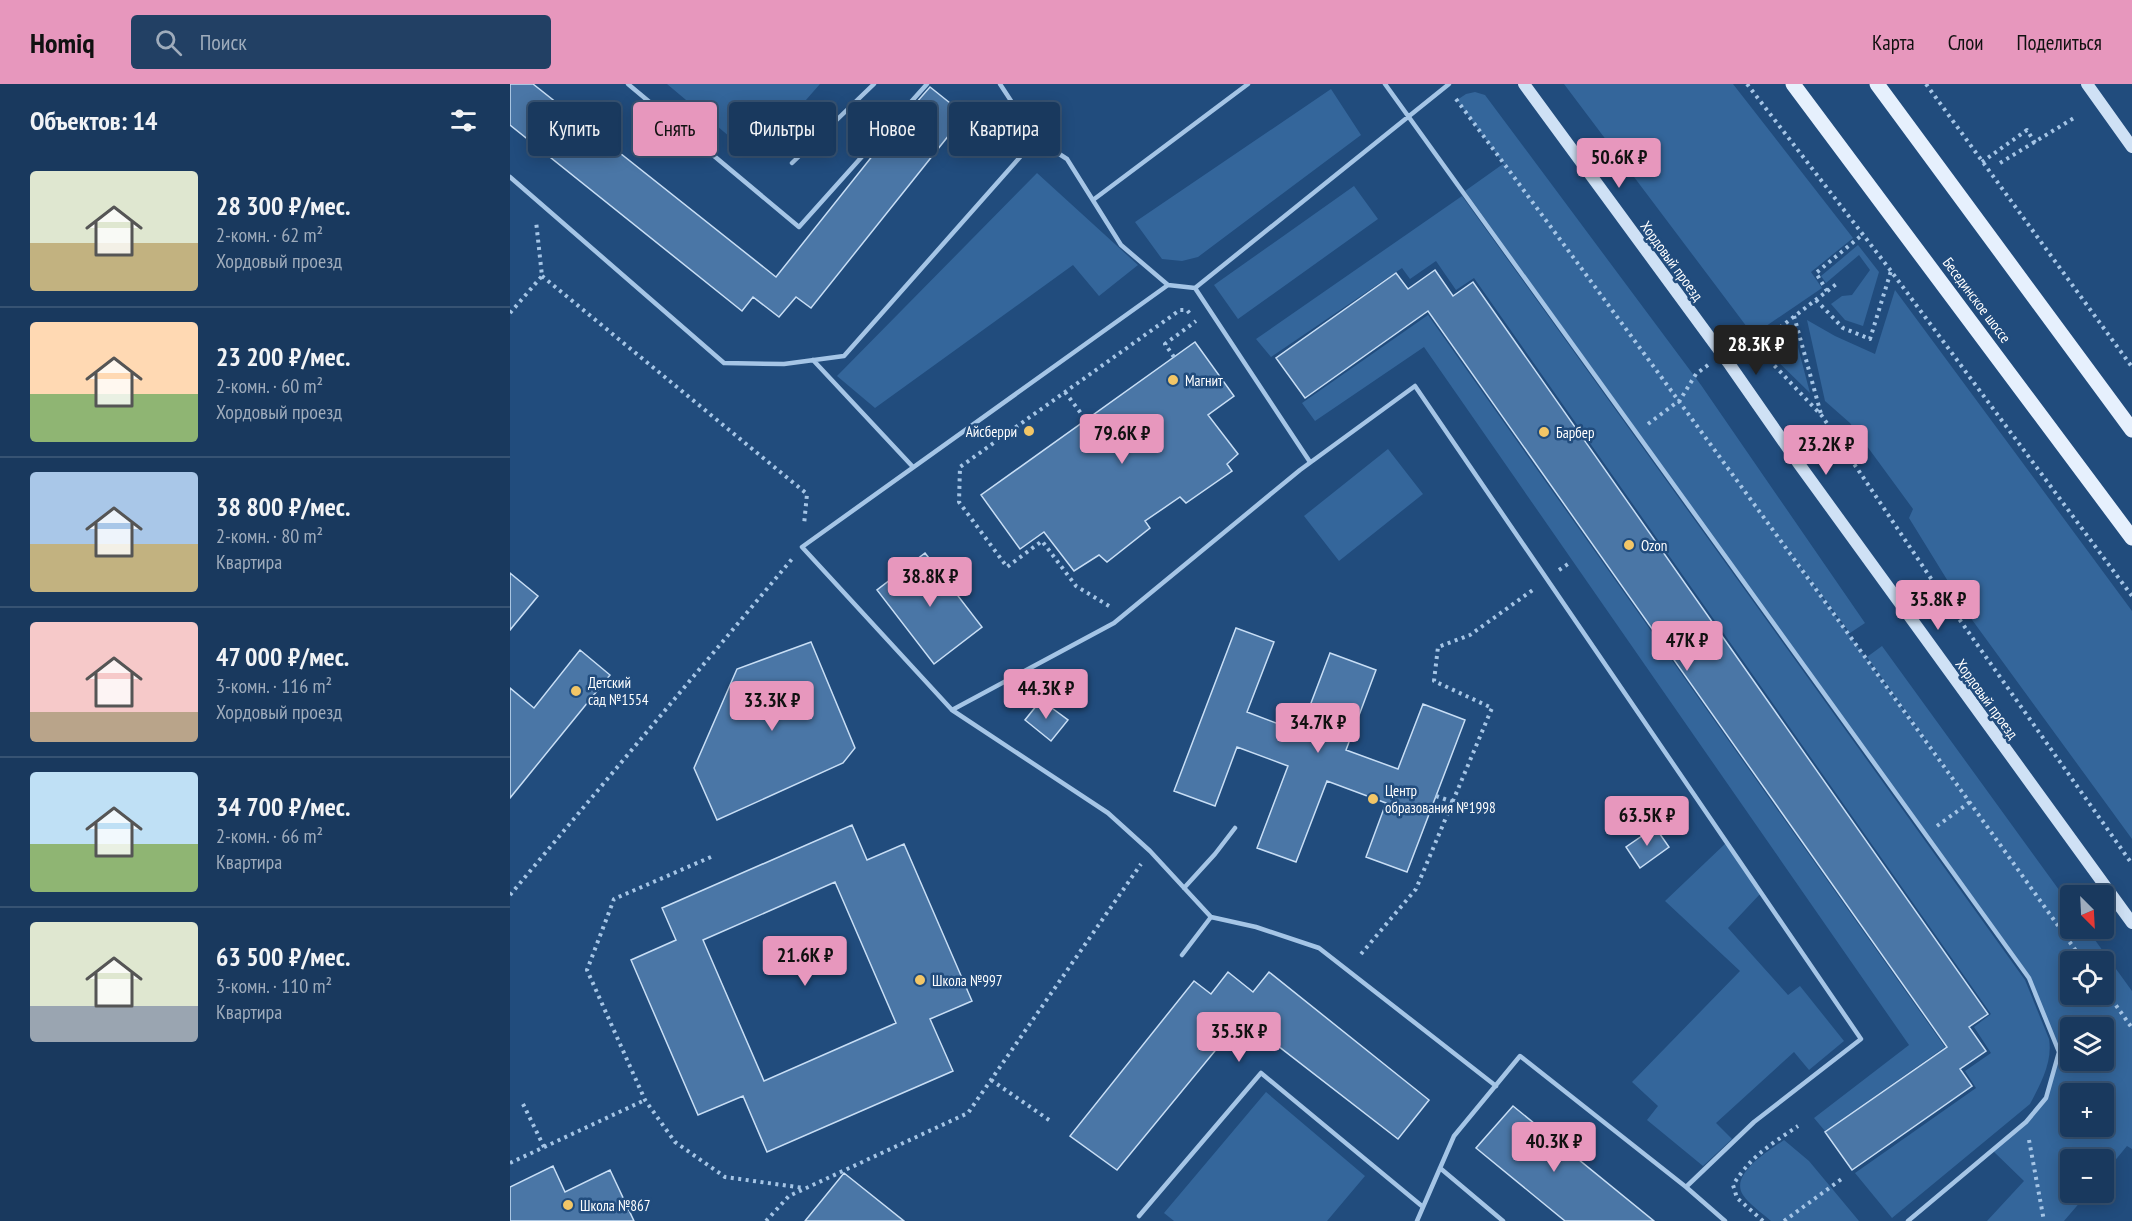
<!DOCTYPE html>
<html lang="ru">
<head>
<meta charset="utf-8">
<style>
  :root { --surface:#19395e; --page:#224064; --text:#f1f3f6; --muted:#9facbc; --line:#375373; --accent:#e797bd }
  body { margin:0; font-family:"PT Sans Narrow",sans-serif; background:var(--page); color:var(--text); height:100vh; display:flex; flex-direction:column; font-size:22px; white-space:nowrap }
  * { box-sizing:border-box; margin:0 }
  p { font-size:20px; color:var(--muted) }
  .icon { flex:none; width:33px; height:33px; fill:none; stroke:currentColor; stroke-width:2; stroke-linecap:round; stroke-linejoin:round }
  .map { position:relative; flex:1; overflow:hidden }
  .details { display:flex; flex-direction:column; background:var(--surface); width:510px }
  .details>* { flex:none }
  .guide { position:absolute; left:18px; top:18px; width:570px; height:54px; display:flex; gap:12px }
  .needle { width:39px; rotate:156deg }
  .buttons { position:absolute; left:1550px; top:801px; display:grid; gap:12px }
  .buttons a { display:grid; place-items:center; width:54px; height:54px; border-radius:6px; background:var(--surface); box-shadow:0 3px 15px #0003,0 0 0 2px var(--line); font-size:30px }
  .price { position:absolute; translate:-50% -51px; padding:0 14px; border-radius:6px; background:var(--accent); color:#111; font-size:20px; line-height:39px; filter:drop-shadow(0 2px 3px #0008) }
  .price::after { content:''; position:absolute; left:50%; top:36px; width:18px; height:14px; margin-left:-9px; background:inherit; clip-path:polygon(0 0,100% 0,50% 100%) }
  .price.on { background:#222; color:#fff }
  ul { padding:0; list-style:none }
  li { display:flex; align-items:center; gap:18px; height:150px; padding:0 30px }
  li+li { border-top:2px solid var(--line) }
  li span { display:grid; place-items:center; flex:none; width:168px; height:120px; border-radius:6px; color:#555 }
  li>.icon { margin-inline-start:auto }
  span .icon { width:72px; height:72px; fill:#fffc; stroke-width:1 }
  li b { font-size:26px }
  h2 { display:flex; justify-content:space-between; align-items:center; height:72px; padding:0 30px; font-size:26px }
  .tag { padding:0 21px; border-radius:6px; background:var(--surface); box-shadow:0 3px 15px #0003,0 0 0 2px var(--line); font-size:21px; line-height:54px }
  .tag.on { background:var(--accent); color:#111 }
  header { display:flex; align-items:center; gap:36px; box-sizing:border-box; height:84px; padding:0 30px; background:var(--accent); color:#111 }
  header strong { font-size:28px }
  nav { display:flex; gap:33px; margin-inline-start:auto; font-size:21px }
  .search { width:420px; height:54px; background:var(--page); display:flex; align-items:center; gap:15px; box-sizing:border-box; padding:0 21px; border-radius:6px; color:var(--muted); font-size:22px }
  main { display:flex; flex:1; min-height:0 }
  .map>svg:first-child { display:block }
  .green { fill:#34669b; fill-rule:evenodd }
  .building { fill:#4a76a6; stroke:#c8def5; stroke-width:1.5; fill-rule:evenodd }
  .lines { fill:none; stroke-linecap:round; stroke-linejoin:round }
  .path { stroke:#a5c5e6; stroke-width:4; stroke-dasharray:3 4.5; stroke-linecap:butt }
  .lane { stroke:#a5c5e6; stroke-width:4.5 }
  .secondary { stroke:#cfe1f5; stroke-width:12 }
  .primary { stroke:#e6f0fd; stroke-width:15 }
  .poi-dot { fill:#f2c667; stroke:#214c7d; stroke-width:2 }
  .labels { text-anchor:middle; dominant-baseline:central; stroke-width:5; stroke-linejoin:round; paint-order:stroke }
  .street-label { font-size:15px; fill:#fff; stroke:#214c7d }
  .poi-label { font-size:15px; fill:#fff; stroke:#214c7d; text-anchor:start }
</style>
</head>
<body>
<header>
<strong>Homiq</strong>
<div class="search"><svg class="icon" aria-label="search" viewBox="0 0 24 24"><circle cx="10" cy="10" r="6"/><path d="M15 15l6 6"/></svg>Поиск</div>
<nav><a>Карта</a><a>Слои</a><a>Поделиться</a></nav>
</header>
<main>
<section class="details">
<h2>Объектов: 14<svg class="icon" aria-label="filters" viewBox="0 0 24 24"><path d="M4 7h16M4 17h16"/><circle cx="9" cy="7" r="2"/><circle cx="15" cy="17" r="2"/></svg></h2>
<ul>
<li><span style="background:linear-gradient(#dfe7d0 60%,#c2b280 0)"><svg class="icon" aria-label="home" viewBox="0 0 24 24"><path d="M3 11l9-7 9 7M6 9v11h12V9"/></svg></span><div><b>28 300 ₽/мес.</b><p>2-комн. · 62 m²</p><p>Хордовый проезд</p></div></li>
<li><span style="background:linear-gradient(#ffd9b3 60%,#8fb573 0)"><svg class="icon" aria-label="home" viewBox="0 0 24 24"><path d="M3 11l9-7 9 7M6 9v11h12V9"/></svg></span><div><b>23 200 ₽/мес.</b><p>2-комн. · 60 m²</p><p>Хордовый проезд</p></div></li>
<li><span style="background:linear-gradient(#a9c7e8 60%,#c2b280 0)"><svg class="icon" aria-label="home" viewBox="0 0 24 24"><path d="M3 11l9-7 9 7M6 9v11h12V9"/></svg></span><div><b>38 800 ₽/мес.</b><p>2-комн. · 80 m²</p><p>Квартира</p></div></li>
<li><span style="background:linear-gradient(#f6c9c9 75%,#b9a48a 0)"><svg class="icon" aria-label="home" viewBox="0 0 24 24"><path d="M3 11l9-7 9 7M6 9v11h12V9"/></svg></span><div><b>47 000 ₽/мес.</b><p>3-комн. · 116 m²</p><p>Хордовый проезд</p></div></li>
<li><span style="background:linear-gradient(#bfe0f5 60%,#8fb573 0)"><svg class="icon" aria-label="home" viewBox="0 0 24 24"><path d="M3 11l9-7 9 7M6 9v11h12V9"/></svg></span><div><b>34 700 ₽/мес.</b><p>2-комн. · 66 m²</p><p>Квартира</p></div></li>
<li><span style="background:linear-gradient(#dfe7d0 70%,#9aa5b1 0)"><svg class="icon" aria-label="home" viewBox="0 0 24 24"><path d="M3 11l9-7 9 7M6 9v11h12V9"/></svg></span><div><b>63 500 ₽/мес.</b><p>3-комн. · 110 m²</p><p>Квартира</p></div></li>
</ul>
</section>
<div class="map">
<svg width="1622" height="1137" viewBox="0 0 1622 1137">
  <rect width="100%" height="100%" fill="#214c7d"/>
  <path class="green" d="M157 0H310L245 74Z
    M1054 0H1223L1343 154 1301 188 1312 204 1243 251Z
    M821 5 851 51 688 173 672 177 652 175 625 138Z
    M965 8 975 11 1191 301 1355 539 1340 549 1264 447 1469 731 1357 573 1372 562 1560 821V844L1577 845 1622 907V1065L1617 1062 1593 1091V1076H1560V1108L1578 1109 1554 1137H1477L1514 1097 1482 1066 1516 1038 1536 1015 1549 968 1519 894 955 107 993 80 1002 91 947 16 956 10ZM1560 878H1593V910H1560ZM1560 944H1593V976H1560ZM1560 1010H1593V1042H1560Z
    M527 89 628 181 589 212 563 181 365 324 327 292Z
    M844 102 868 135 728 235 704 201Z
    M952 112 1515 896 1539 955C1543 978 1530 1001 1520 1020L1382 1134 1345 1089 1466 1004 1455 987 1481 969 1464 943 1481 930 964 194 946 206 926 177 900 195 892 184 761 273 746 255Z
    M1348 161 1369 188 1353 242 1335 236 1321 220 1332 212 1342 211 1360 186 1349 171 1316 199 1311 192Z
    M1385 206 1622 527V755L1460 533 1399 434 1403 425 1340 339 1315 317 1297 236 1325 252 1365 270Z
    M918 231 1435 963 1315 1047 1304 1034 1399 961 914 263 805 337 792 319Z
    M1284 248 1300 309 1258 268Z
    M878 365 913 410 829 477 794 432Z
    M1217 758 1251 809 1218 844 1278 911 1290 902 1334 957 1299 986 1284 968 1206 1039 1222 1055 1193 1082 1137 1036 1148 1022 1122 998 1230 887 1155 817Z
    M756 1008 855 1092 817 1137H664L654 1129Z
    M1274 1056 1299 1077 1349 1137H1261C1252 1129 1240 1121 1233 1111 1219 1090 1260 1066 1274 1056Z"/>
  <path class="building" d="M0 0H23L266 193 391 36 420 3 455 31 301 224 286 213 269 233 243 213 232 227 0 41Z
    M925 186 943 212 963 198 1478 930 1459 943 1476 967 1450 985 1462 1002 1342 1086 1315 1048 1437 963 918 227 795 314 766 274 886 189 898 205Z
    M685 258 724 312 698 331 728 370 717 380 722 387 676 419 670 413 635 437 640 444 597 478 589 471 564 487 534 448 510 465 471 411Z
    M415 469 472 543 424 580 367 506Z
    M0 489 28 512 0 546Z
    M726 544 764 558 737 628 790 648 820 569 866 586 836 666 888 685 913 620 955 636 897 788 856 773 876 719 817 697 786 778 747 764 778 682 727 663 705 722 664 707Z
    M301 558 345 664 333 679 207 736 184 684 227 585Z
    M70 566 100 591 0 714V604L24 624Z
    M531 616 558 636 541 657 515 636Z
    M342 741 357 776 394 760 462 917 420 935 443 987 257 1068 233 1012 188 1031 121 876 166 856 152 824ZM325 798 386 939 254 997 193 856Z
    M1145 743 1159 763 1130 784 1116 763Z
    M718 888 743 908 759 888 919 1016 888 1055 732 934 607 1086 560 1052 684 897 701 910Z
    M1003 1022 1144 1137H1055L966 1064Z
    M43 1082 55 1108 100 1086 124 1137H0V1103Z
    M334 1089 394 1137H295Z"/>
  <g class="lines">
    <path class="path" d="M1237 0 1381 187 1622 512
      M1416 0 1622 283
      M946 15C1158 300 1367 588 1574 878
      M1472 78 1517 46 1525 59
      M1490 79 1564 34
      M32 192 297 410 294 441
      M1317 207 1306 189 1352 151
      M1306 216 1333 244 1360 255 1381 187
      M0 229 32 192 26 137
      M1284 232 1311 330
      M1229 260 1232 258 1246 262 1312 332 1428 505 1622 780
      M1246 262 1329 198
      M664 273 655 260 686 237
      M555 308 576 336
      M1138 340 1170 316 1186 290 1198 281
      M1049 486 1061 478
      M599 522 566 502 532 457 497 483 449 418 450 383 670 226H677L681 231
      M926 712 943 718
      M1427 742 1460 718
      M201 773 104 815 77 886 135 1016 165 1058 215 1093 294 1104
      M0 811 282 475
      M851 870 906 805 982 624 924 597 928 563 960 551 1024 505
      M1593 903 1622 944
      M481 996 542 1038
      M13 1020 34 1063
      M1519 1056 1534 1137
      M0 1079 135 1016
      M256 1137 279 1112 458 1029 631 780
      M1253 1137 1227 1114 1223 1101C1241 1072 1260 1061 1288 1042
      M1274 1137 1333 1094"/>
    <path class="lane" d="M118 0 289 143 417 0
      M490 0 526 55 557 75 611 161 658 201 685 204 939 0
      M875 0 1519 894 1549 968 1536 1014 1516 1038 1398 1137
      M282 79 364 0
      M0 93 214 279 274 280 334 272 526 55
      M583 116 738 0
      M658 201 292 463 442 626 604 539 790 386 905 302 1351 955 1244 1038 1176 1103 1215 1137
      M685 204 800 378
      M303 276 403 383
      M442 626 598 729 640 767 701 833 746 843 809 864 986 1002
      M674 804 705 770 725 744
      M672 871 701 833
      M930 1084 993 1137
      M629 1132 751 989 913 1123
      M907 1137 944 1052 1010 972 1176 1103"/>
    <path class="secondary" d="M1014 0 1220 281 1289 380 1622 839
      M1577 0 1622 63"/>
    <path class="primary" d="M1283 0 1622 454
      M1367 0 1622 346"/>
  </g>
  <g class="poi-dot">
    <circle cx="663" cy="296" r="6"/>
    <circle cx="519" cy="347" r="6"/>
    <circle cx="1034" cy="348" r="6"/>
    <circle cx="1119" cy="461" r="6"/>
    <circle cx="66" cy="607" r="6"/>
    <circle cx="863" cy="715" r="6"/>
    <circle cx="410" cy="896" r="6"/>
    <circle cx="58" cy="1121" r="6"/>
  </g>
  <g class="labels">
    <g class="street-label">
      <text transform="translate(1162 177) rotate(54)">Хордовый проезд</text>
      <text transform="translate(1467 216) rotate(53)">Бесединское шоссе</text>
      <text transform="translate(1477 615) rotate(54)">Хордовый проезд</text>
    </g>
    <g class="poi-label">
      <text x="675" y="296">Магнит</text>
      <text x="507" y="347" text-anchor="end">Айсберри</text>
      <text x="1046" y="348">Барбер</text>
      <text x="1131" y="461">Ozon</text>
      <text x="78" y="598">Детский<tspan x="78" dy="17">сад №1554</tspan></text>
      <text x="875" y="706">Центр<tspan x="875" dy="17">образования №1998</tspan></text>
      <text x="422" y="896">Школа №997</text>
      <text x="70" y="1121">Школа №867</text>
    </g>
  </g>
</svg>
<div class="buttons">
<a><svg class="needle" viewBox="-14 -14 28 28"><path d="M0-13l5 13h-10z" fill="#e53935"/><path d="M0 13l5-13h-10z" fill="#9facbc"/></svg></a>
<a><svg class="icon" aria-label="locate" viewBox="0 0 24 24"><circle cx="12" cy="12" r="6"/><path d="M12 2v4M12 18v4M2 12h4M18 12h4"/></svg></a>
<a><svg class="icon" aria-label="layers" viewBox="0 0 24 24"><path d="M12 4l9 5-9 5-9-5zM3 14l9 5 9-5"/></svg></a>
<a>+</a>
<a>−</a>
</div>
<b class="price" style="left:1109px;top:105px">50.6K ₽</b>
<b class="price on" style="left:1246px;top:292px">28.3K ₽</b>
<b class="price" style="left:612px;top:381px">79.6K ₽</b>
<b class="price" style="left:1316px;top:392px">23.2K ₽</b>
<b class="price" style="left:420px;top:524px">38.8K ₽</b>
<b class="price" style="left:1428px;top:547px">35.8K ₽</b>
<b class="price" style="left:1177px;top:588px">47K ₽</b>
<b class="price" style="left:536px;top:636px">44.3K ₽</b>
<b class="price" style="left:262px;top:648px">33.3K ₽</b>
<b class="price" style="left:808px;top:670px">34.7K ₽</b>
<b class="price" style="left:1137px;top:763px">63.5K ₽</b>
<b class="price" style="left:295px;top:903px">21.6K ₽</b>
<b class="price" style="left:729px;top:979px">35.5K ₽</b>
<b class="price" style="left:1044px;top:1089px">40.3K ₽</b>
<div class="guide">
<a class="tag">Купить</a>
<a class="tag on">Снять</a>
<a class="tag">Фильтры</a>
<a class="tag">Новое</a>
<a class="tag">Квартира</a>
</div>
</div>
</main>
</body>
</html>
